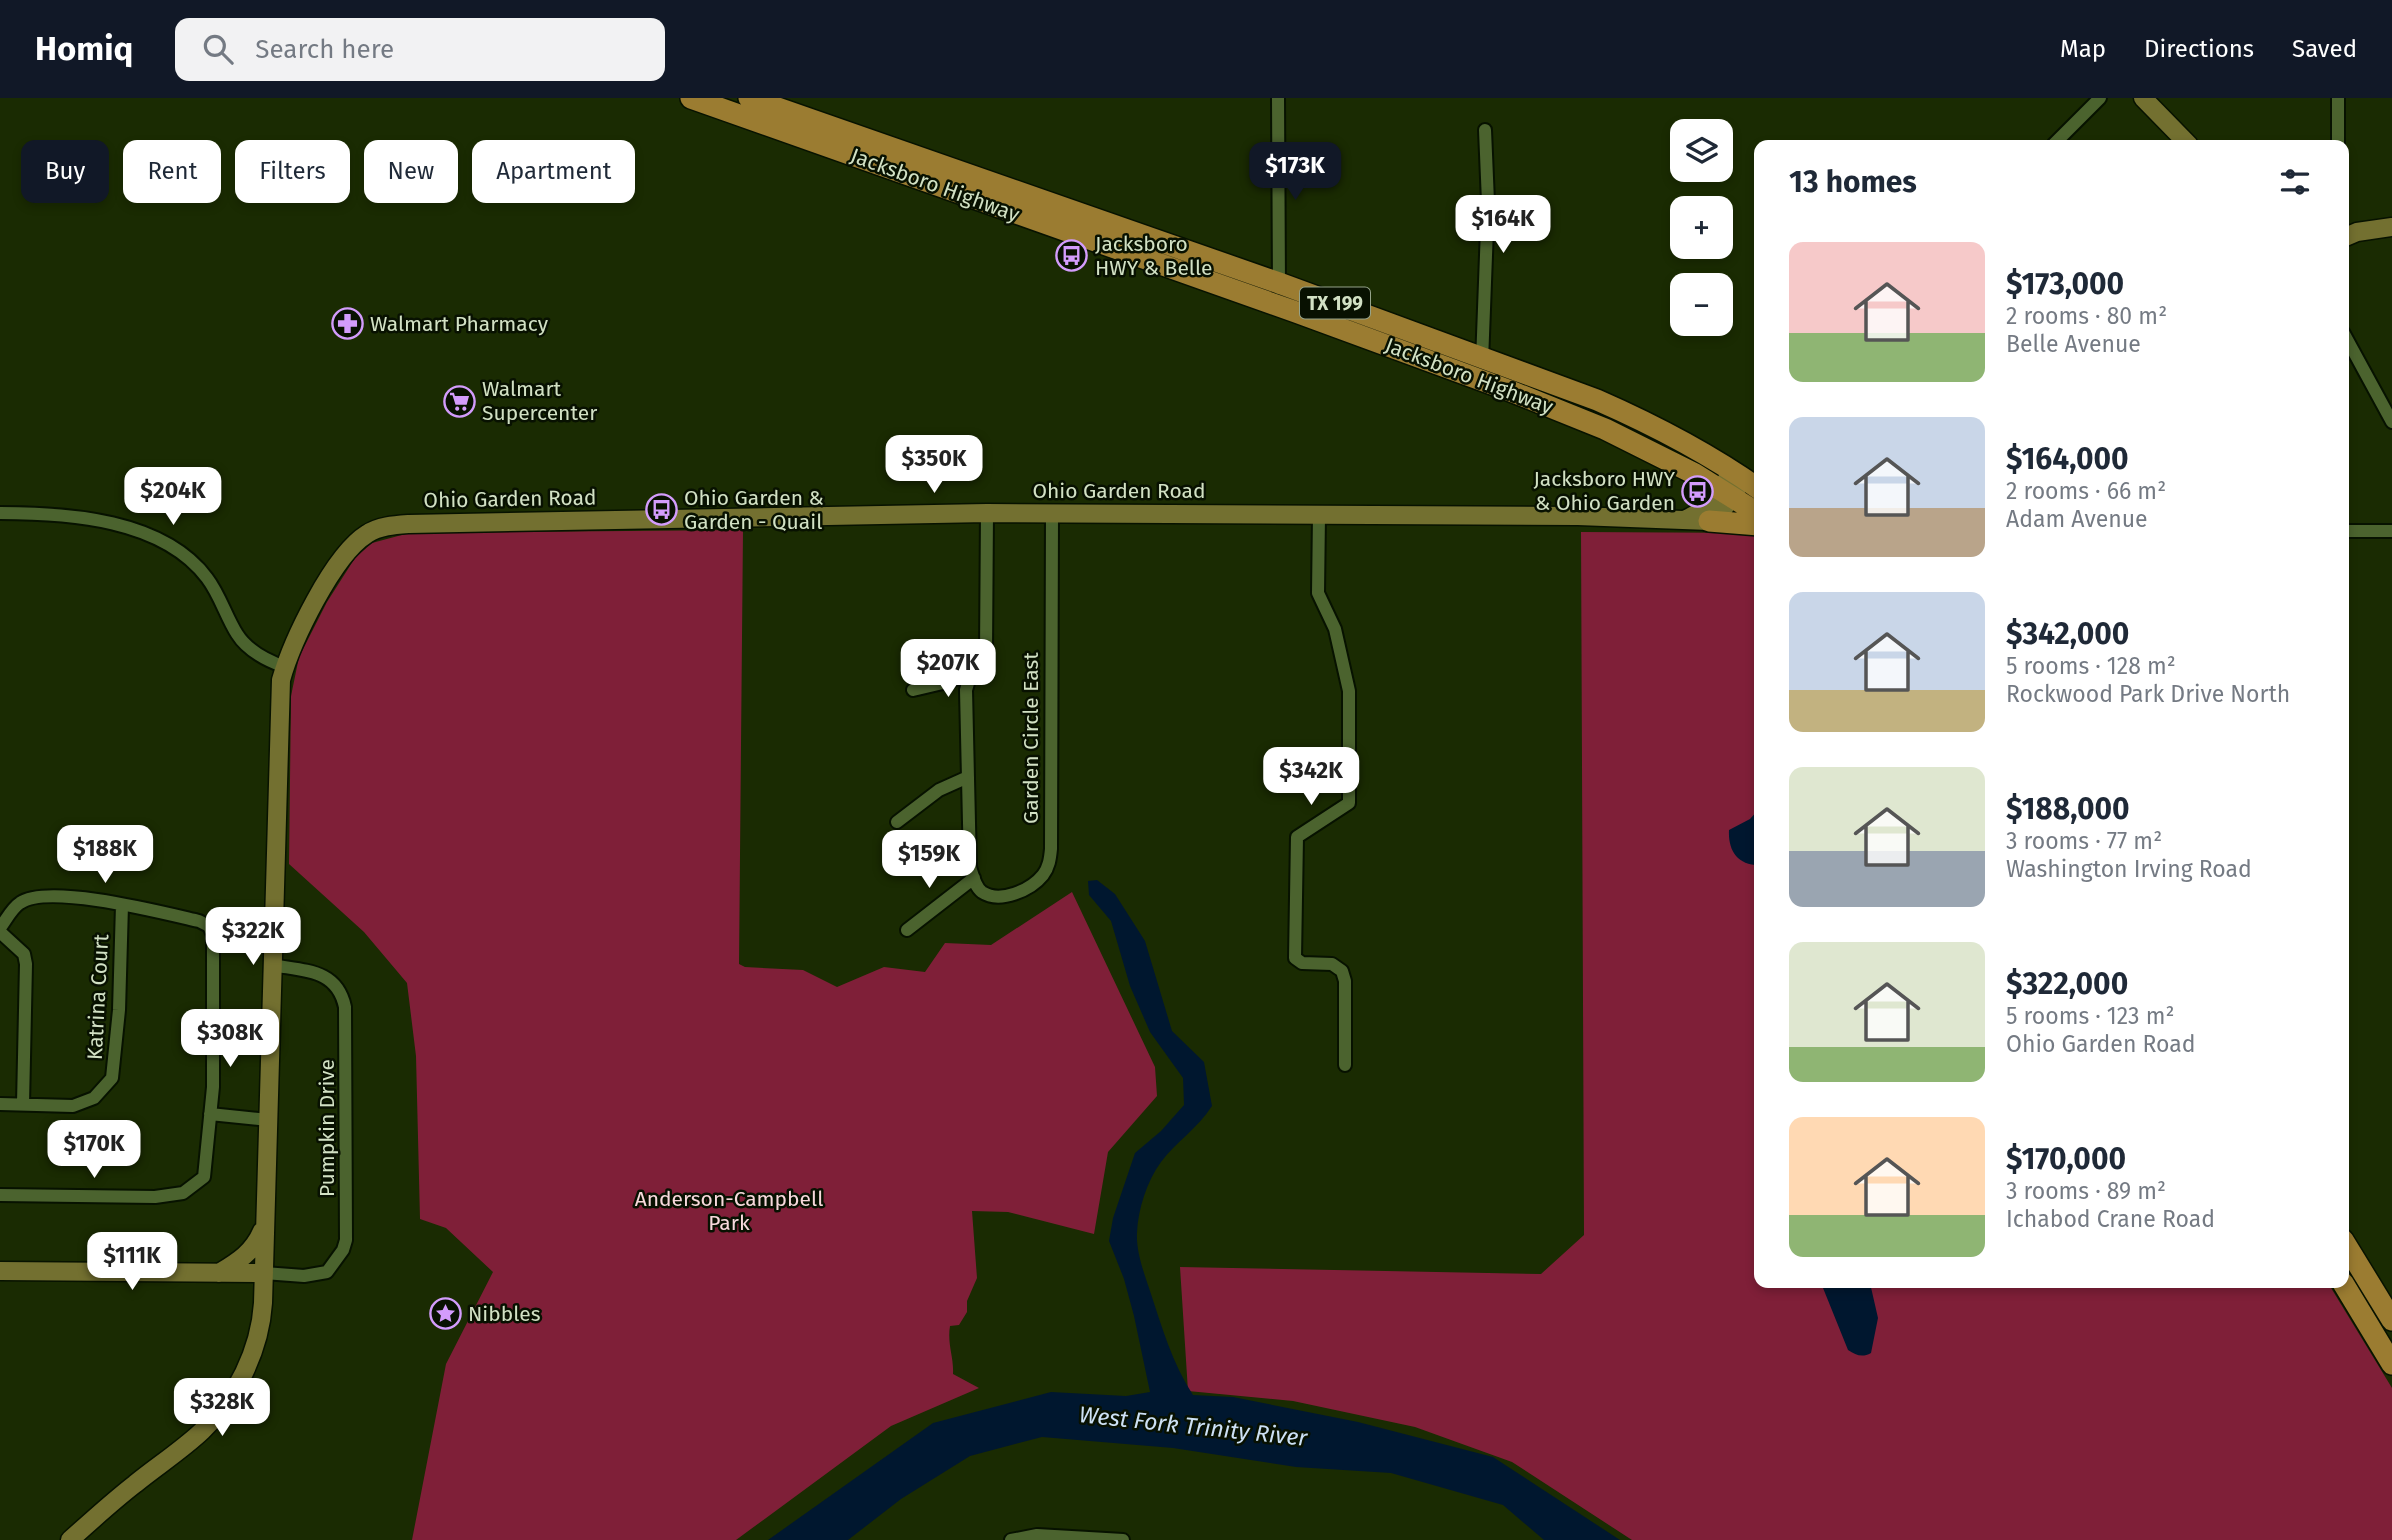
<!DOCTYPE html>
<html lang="en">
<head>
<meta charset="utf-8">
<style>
  :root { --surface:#fff; --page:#f2f2f3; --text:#1f2937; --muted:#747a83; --accent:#111827 }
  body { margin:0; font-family:"Fira Sans",sans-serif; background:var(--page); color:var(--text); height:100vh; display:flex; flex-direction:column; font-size:26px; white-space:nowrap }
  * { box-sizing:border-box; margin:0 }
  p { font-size:23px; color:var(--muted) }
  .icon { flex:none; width:38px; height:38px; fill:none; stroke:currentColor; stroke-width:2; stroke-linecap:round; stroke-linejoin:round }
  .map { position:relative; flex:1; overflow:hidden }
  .side { position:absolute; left:1754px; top:42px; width:595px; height:1148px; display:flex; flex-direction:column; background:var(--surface); border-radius:14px; box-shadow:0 4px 10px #0003 }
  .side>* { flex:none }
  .hud { position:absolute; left:21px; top:42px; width:665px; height:63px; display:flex; gap:14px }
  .buttons { position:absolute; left:1670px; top:21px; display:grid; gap:14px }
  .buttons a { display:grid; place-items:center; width:63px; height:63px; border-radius:14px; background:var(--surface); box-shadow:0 4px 10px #0003; font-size:35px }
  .price { position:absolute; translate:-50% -60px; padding:0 16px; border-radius:14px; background:#fff; color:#222; font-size:23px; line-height:46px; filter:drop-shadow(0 2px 4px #0008) }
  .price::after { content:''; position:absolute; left:50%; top:42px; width:21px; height:16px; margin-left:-10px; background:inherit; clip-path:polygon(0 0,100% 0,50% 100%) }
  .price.on { background:var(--accent); color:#fff }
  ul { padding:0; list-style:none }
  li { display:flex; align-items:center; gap:21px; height:175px; padding:0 35px }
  li span { display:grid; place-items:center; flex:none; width:196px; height:140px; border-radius:14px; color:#555 }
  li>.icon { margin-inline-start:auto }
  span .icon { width:84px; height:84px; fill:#fffc; stroke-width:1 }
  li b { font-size:30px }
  h2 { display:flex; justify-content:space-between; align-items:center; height:84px; padding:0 35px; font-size:30px }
  .tag { padding:0 24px; border-radius:14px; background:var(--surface); box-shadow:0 4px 10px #0003; font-size:24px; line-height:63px }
  .tag.on { background:var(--accent); color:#fff }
  header { display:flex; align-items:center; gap:42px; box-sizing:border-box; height:98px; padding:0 35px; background:var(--accent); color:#fff }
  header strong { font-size:33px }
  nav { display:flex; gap:38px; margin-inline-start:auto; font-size:24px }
  .search { width:490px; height:63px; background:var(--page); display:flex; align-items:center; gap:18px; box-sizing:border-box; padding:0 24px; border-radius:14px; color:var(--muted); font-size:26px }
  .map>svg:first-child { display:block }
  .green { fill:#7f1f38 }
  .water { fill:#00172f }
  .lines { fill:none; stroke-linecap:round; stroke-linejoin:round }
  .street-casing { stroke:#071200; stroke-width:16 }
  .secondary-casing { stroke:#071200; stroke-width:21 }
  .primary-casing { stroke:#071200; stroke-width:24 }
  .street { stroke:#4b632e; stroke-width:12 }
  .secondary { stroke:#737030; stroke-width:18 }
  .primary { stroke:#9b7c31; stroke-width:21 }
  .labels { text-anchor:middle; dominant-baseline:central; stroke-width:5; stroke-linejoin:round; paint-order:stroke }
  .shield { fill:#081101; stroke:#95a38a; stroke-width:2 }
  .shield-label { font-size:19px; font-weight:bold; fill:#d2e1c4 }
  .street-label { font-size:21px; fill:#d2e1c4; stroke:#081101 }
  .poi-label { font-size:21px; fill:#d2e1c4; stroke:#081101; text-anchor:start }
  .park-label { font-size:21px; fill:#f8d9dc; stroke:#081101 }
  .water-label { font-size:23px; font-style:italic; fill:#cde1f5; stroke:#081101 }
</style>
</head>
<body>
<header>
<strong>Homiq</strong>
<div class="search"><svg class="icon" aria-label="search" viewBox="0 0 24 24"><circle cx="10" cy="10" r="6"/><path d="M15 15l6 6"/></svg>Search here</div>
<nav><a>Map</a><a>Directions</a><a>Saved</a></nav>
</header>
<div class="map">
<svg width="2392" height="1442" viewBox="0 0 2392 1442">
  <rect width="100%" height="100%" fill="#1a2b02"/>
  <path class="green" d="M743 432 739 866 745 869 803 872 837 889 884 869 925 874 945 845 991 847 1072 794 1155 969 1157 998 1108 1054 1094 1136 1008 1114 972 1113 977 1180 967 1203V1214L959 1227 950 1228C947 1246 954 1259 953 1276L979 1290 891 1328 736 1442H412L446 1266 493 1174 446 1130 420 1121 416 958 407 885 364 834 289 766 291 598 299 559 327 504 355 460 372 445 409 435Z
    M1581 434 1759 435V1185H2328L2392 1290V1442H1632L1512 1364 1415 1329 1293 1303 1188 1293 1180 1169 1541 1176 1584 1137Z"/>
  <path class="water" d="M1759 711V767C1737 767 1728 752 1729 732L1750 721Z
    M1097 782 1115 796 1145 843 1172 933 1204 964 1212 1008C1197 1031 1176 1044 1161 1064 1147 1083 1138 1111 1137 1135 1136 1154 1144 1175 1150 1193 1162 1229 1172 1265 1193 1297L1233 1299 1358 1324 1493 1359 1620 1442H1544L1503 1407 1391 1375 1296 1369 1173 1350 1042 1339 970 1358 901 1401 848 1442H768L933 1325 1051 1294 1126 1298 1150 1294 1134 1218 1124 1181 1109 1143 1113 1120 1135 1055 1161 1033 1184 1007 1183 980 1150 934 1130 888 1111 823 1089 797 1088 783Z
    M1821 1185H1870L1878 1220 1871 1255C1862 1260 1856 1257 1848 1252Z"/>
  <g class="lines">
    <defs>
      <path id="street" d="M1278 0 1279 190
        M2053 47 2100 0
        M2338 47V0
        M2343 234 2392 324
        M1482 264 1488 104 1485 32
        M0 415C68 415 163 421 207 480 220 497 226 519 237 536 247 552 268 563 285 569
        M987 415 986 553 971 575 966 592 970 769C973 778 975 789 982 794 1000 806 1031 792 1043 777 1049 769 1050 761 1051 751L1052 416
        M1319 417 1318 495 1335 531 1349 593V705L1297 739 1295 860 1302 865 1332 866 1342 873 1345 883V967
        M2343 433H2392
        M913 592 947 584 971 575
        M897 724 939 692 968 679
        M0 830C6 822 12 810 20 805 48 785 164 815 199 823L209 828 213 837V989L204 1079 183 1095 155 1099 0 1097
        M907 832 974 780
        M0 834 24 856 26 866 23 1006
        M0 1006 73 1008 94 1000 112 980 119 912 122 807
        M210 1016 268 1022
        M264 1175 304 1178 327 1174 343 1152 346 1142 345 909C337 871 305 873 272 867
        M1011 1442 1037 1437 1123 1442"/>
      <path id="secondary" d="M2143 0 2189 47
        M2343 140 2357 134 2392 129
        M1684 422C1708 412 1719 395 1732 373
        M0 1173 264 1175
        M219 1175C239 1163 253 1154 262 1133
        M70 1442C91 1423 113 1403 135 1386 157 1368 182 1352 202 1333 236 1301 260 1252 263 1205L281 582C292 543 333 457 367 436 379 428 395 427 409 426L987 415 1578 418 1709 423 1724 410 1744 380"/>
      <path id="primary" d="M691 0 1296 214 1508 292 1605 331 1695 376 1759 416
        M749 0 1279 185 1597 302C1654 327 1708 355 1759 391
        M1709 423 1759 427
        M2343 1142 2392 1222
        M2343 1185 2392 1266"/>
    </defs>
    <use href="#street" class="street-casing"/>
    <use href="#secondary" class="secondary-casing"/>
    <use href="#primary" class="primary-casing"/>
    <use href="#street" class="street"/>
    <use href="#secondary" class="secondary"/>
    <use href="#primary" class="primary"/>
  </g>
  <defs>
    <symbol id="bus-ring" viewBox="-11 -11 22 22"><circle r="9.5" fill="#081101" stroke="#d39cfc" stroke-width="1.5"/><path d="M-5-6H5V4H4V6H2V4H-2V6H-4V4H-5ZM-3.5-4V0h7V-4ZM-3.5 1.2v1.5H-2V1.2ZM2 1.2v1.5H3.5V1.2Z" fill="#d39cfc"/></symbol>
    <symbol id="pharmacy-ring" viewBox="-11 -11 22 22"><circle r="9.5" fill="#081101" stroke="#d39cfc" stroke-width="1.5"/><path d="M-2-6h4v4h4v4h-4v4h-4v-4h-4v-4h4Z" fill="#d39cfc"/></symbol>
    <symbol id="supermarket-ring" viewBox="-11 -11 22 22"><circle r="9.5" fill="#081101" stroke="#d39cfc" stroke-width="1.5"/><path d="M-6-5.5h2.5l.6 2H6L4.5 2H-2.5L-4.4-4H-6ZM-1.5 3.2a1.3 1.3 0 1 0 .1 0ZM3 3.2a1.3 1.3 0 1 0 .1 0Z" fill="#d39cfc"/></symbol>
    <symbol id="sight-ring" viewBox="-11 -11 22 22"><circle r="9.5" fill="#081101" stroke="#d39cfc" stroke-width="1.5"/><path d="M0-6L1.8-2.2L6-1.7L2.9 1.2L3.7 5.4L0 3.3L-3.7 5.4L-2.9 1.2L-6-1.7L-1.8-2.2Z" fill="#d39cfc"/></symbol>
  </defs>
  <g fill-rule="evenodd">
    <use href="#bus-ring" x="1054" y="140" width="35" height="35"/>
    <use href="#pharmacy-ring" x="330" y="208" width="35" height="35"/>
    <use href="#supermarket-ring" x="442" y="286" width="35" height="35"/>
    <use href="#bus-ring" x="1680" y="376" width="35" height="35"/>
    <use href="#bus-ring" x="644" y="394" width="35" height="35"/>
    <use href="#sight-ring" x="428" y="1198" width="35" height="35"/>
  </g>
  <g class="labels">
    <rect class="shield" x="1300" y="189.5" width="70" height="31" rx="5"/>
    <g class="shield-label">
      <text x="1335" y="205">TX 199</text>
    </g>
    <g class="street-label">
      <text transform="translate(935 87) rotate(20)">Jacksboro Highway</text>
      <text transform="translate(1469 278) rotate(21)">Jacksboro Highway</text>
      <text x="1119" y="393">Ohio Garden Road</text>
      <text transform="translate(510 401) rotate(-1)">Ohio Garden Road</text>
      <text transform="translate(1031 640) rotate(-90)">Garden Circle East</text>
      <text transform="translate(98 899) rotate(-87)">Katrina Court</text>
      <text transform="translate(327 1030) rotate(-90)">Pumpkin Drive</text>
    </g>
    <g class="poi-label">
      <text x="1095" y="146">Jacksboro<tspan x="1095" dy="24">HWY &amp; Belle</tspan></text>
      <text x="370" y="226">Walmart Pharmacy</text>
      <text x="482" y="291">Walmart<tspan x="482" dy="24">Supercenter</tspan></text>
      <text x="1675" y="381" text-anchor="end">Jacksboro HWY<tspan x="1675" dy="24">&amp; Ohio Garden</tspan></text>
      <text x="684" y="400">Ohio Garden &amp;<tspan x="684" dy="24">Garden - Quail</tspan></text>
      <text x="468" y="1216">Nibbles</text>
    </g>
    <g class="park-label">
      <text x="729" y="1101">Anderson-Campbell<tspan x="729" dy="24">Park</tspan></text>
    </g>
    <g class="water-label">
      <text transform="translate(1193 1328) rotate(6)">West Fork Trinity River</text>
    </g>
  </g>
</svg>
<div class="buttons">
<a><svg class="icon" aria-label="layers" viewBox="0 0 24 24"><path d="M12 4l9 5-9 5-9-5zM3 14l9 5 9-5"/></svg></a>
<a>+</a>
<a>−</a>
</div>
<b class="price on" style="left:1295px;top:104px">$173K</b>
<b class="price" style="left:1503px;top:157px">$164K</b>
<b class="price" style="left:934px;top:397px">$350K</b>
<b class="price" style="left:173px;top:429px">$204K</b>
<b class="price" style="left:948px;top:601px">$207K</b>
<b class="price" style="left:1311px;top:709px">$342K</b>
<b class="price" style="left:105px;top:787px">$188K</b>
<b class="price" style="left:929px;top:792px">$159K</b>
<b class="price" style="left:253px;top:869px">$322K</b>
<b class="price" style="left:230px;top:971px">$308K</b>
<b class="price" style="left:94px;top:1082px">$170K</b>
<b class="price" style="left:132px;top:1194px">$111K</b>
<b class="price" style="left:222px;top:1340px">$328K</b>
<div class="hud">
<a class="tag on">Buy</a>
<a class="tag">Rent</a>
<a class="tag">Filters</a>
<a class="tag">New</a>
<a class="tag">Apartment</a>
</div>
<section class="side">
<h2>13 homes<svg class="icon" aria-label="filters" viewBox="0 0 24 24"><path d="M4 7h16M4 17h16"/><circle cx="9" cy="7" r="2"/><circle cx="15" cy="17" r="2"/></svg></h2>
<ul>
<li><span style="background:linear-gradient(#f6c9c9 65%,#8fb573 0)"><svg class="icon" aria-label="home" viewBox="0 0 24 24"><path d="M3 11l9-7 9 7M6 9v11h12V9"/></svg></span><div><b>$173,000</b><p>2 rooms · 80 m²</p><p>Belle Avenue</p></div></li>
<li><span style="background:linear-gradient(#c9d6e8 65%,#b9a48a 0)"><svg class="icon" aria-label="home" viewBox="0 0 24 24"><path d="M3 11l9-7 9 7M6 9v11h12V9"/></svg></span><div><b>$164,000</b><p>2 rooms · 66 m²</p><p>Adam Avenue</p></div></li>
<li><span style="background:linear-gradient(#c9d6e8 70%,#c2b280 0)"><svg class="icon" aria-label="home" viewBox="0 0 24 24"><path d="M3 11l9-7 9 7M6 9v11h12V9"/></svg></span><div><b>$342,000</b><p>5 rooms · 128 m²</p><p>Rockwood Park Drive North</p></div></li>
<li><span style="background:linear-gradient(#dfe7d0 60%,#9aa5b1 0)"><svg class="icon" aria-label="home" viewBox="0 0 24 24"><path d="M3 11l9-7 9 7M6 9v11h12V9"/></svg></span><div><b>$188,000</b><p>3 rooms · 77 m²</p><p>Washington Irving Road</p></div></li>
<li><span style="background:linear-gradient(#dfe7d0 75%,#8fb573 0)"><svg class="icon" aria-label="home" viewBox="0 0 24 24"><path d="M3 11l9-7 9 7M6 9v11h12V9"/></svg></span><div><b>$322,000</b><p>5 rooms · 123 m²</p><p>Ohio Garden Road</p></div></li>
<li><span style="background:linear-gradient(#ffd9b3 70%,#8fb573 0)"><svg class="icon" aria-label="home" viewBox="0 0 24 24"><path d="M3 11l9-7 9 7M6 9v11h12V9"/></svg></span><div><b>$170,000</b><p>3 rooms · 89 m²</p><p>Ichabod Crane Road</p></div></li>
</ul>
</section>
</div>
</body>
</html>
